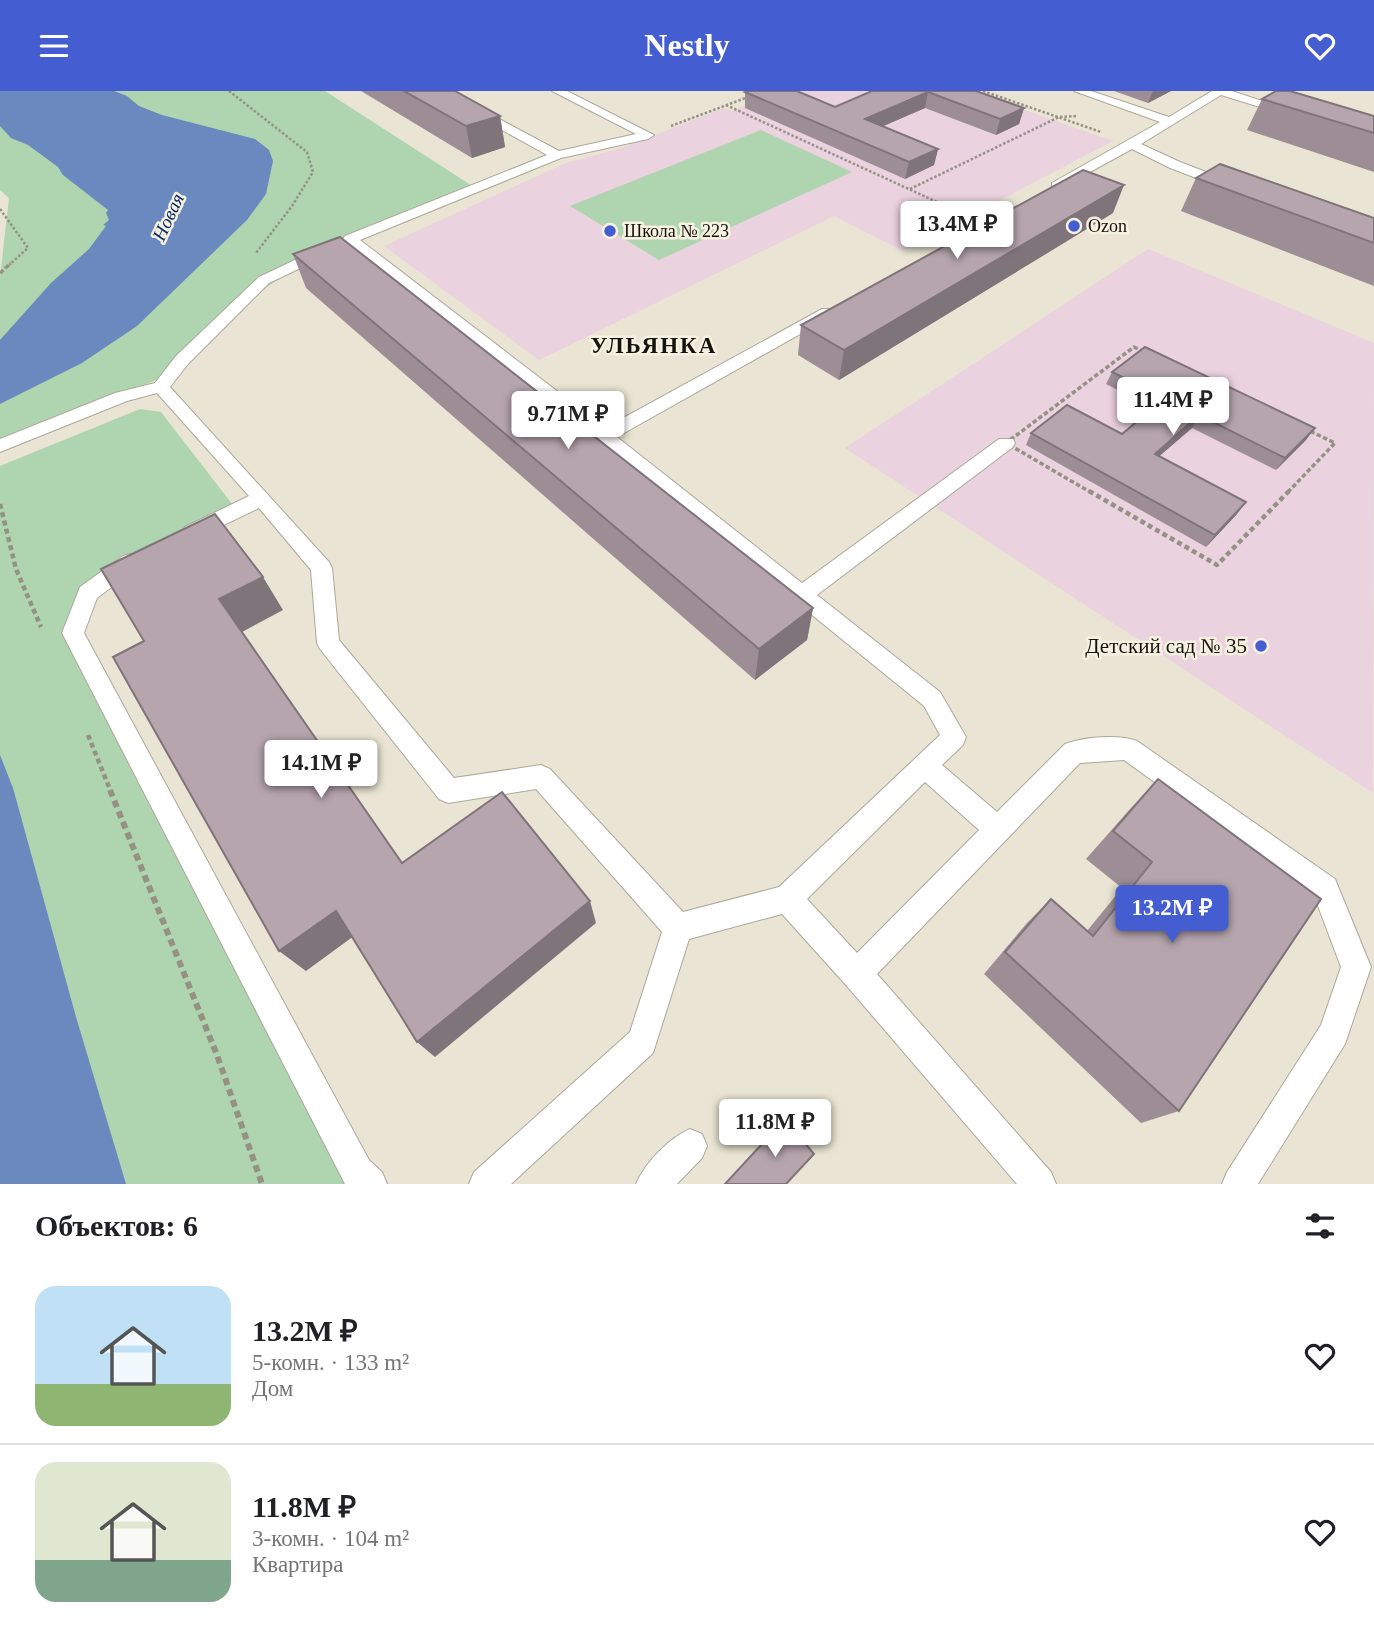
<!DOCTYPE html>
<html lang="ru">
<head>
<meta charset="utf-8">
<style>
  :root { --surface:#fff; --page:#f6f6f6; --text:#202124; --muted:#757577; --line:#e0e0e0; --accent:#445ed1 }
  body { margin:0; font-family:Georgia,serif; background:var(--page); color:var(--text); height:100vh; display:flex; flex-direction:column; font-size:26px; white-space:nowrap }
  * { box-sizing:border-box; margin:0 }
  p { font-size:23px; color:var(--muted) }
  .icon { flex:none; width:38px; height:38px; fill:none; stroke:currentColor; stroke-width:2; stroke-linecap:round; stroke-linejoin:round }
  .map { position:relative; height:1093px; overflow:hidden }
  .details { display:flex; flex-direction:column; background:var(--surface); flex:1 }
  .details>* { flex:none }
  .price { position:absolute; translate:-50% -60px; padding:0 16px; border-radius:7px; background:#fff; color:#222; font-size:23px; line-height:46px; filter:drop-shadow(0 2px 4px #0008) }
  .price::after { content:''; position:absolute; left:50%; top:42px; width:21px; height:16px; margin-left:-10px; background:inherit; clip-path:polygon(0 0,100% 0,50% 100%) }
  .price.selected { background:var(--accent); color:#fff }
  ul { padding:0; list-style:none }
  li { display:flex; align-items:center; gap:21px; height:175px; padding:0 35px }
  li+li { border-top:2px solid var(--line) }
  li span { display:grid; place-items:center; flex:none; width:196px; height:140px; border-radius:21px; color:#555 }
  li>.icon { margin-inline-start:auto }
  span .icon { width:84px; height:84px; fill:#fffc; stroke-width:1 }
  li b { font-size:30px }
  h2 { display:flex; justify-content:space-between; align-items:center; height:84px; padding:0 35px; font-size:30px }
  header { display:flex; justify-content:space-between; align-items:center; height:91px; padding:0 35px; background:var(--accent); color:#fff; font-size:32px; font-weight:700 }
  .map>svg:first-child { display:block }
  .education { fill:#ead2de }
  .green { fill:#aed5af }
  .water { fill:#6a89be }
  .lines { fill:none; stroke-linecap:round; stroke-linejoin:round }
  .service-casing { stroke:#aca898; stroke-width:2 }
  .path-far3 { stroke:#959185; stroke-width:2.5; stroke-dasharray:2.5 2; stroke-linecap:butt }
  .path-far2 { stroke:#959185; stroke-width:3.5; stroke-dasharray:4.5 2.5; stroke-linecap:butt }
  .path-far1 { stroke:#959185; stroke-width:4.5; stroke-dasharray:5 3.5; stroke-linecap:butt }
  .path { stroke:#959185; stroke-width:6; stroke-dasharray:7 4.5; stroke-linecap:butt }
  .service { fill:#fff; fill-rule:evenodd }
  .wall { fill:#9d8e95 }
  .shaded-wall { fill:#7f7479 }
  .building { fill:#b6a5ad; stroke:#7f7479; stroke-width:2 }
  .poi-dot { fill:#445ed1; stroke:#f6f1e0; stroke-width:2.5 }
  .labels { text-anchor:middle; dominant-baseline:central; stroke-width:5; stroke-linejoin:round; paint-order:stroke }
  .far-poi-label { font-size:18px; fill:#15130e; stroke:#f6f1e0; text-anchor:start }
  .far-water-label { font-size:19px; font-style:italic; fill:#052968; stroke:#f6f1e0 }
  .poi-label { font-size:21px; fill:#15130e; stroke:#f6f1e0; text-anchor:end }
  .far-district-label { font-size:23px; font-weight:bold; letter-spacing:2px; fill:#15130e; stroke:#f6f1e0 }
</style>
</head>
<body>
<header><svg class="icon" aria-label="menu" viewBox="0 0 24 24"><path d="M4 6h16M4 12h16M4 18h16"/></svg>Nestly<svg class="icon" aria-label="heart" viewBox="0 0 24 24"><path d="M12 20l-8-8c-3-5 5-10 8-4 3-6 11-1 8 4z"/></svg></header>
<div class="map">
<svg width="1374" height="1093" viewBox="0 0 1374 1093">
  <rect width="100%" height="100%" fill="#e9e4d3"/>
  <path class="education" d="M783 0H971L1113 50 903 160 834 125 539 269 384 155 566 72 622 57 724 17 732 20Z
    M1148 158 1374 252 1373 702 845 357Z"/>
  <path class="green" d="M0 0H325L477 98 315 165 268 195 193 263 156 289 0 353V186L9 107 0 99Z
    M761 39 852 81 659 169 570 115Z
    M140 318 161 321 239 422 88 497 73 556 365 1093H0V375Z"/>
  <path class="water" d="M0 0H114L127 5 139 15 162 24 255 48 269 59 273 70 266 103 247 129 137 235 82 272 0 313V249L51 192 89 158 106 135 103 134 109 129 106 122 108 119 63 84 58 76 28 54 11 47 0 35Z
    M0 664 13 697 76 926 126 1093H0Z"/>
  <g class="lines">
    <defs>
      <path id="service" d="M432 0H447L559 60 636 43 552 0H567L654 44 648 48 561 67 360 149 605 337 822 218H834L836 221 834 224 617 346 802 492 999 348H1013L1015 352 1013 356 817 504 940 601 966 646 963 654 942 674 997 721 1065 653C1084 646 1118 643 1137 650L1335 788 1371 876 1345 953 1258 1093H1222L1227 1081 1321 934 1341 876 1315 807 1124 669 1080 672 877 883 1051 1081 1056 1093H1017L846 894 782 823 689 848 653 962 511 1093H469L474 1081 630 941 662 841 536 698 448 712 439 708 320 558 317 552 311 479 259 417 199 446 192 448 185 446 182 441 185 436 249 405 157 302 127 310 0 361V348L115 302 155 292 176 265 259 186 318 158H328L330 161 328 164 269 192 188 273 170 296 329 471 332 477 339 549 454 687 541 674 550 678 683 821 779 796 940 644 924 615 597 349 345 151 343 148 345 145 547 64ZM925 691 979 739 857 862 807 808Z
        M1074 0H1091L1169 26 1212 0H1232L1295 21 1289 25 1221 4 1141 53 1180 71 1235 92V98H1225L1170 77 1132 58 1057 99 1052 98V92L1160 31Z
        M130 463 137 465 141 471 137 477 97 507 84 542 369 1069 382 1081 387 1093H345L62 542 80 496 123 465Z
        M690 1038 702 1043 707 1055 702 1067 677 1093H636C645 1072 669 1047 690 1038Z"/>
    </defs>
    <use href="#service" class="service-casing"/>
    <path class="path-far3" d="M229 0 307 61 313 81 292 115 256 162
      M983 0 1101 41
      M726 14 987 134
      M671 35 748 6
      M910 98 1059 26 1077 25
      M0 118 28 157 9 174"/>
    <path class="path-far2" d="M0 182 11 172
      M1092 402 1006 352 1134 256 1335 352 1287 402"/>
    <path class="path-far1" d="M1089 400 1217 474 1289 400
      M0 413 16 478 41 536
      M88 644 111 701"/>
    <path class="path" d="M110 699 217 964 262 1093"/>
    <use href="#service" class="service"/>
  </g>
  <path class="wall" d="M361 0H455L500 25 505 56 472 67Z
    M872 0H976L1024 17 1019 33 996 44 925 17 883 35 938 58 934 74 905 88 745 17V1L835 16Z
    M1114 0H1171L1148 12Z
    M1262 8 1374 25V81L1247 39Z
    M1196 87 1374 127V195L1181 120Z
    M1113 122 839 289 798 264 801 234Z
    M293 163 813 517 807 549 755 589 306 197Z
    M1112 281 1306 349 1276 379 1192 337 1159 365 1237 423 1206 456 1026 354 1031 342 1122 343 1153 317 1106 293Z
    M1158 688 1179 1020 1141 1032 984 883 1027 832 1051 808 1087 840 1122 797 1086 768 1130 718Z"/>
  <path class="shaded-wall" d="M1153 0H1171L1148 12Z
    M928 1 925 17 863 44 865 28Z
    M1024 17 1019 33 996 44 1000 28Z
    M500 25 505 56 472 67 466 35Z
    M938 58 934 74 905 88 909 71Z
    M1124 94 1113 122 839 289 844 259Z
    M1199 324 1192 337 1148 375 1155 363Z
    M1315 337 1306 349 1276 379 1285 367Z
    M1246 411 1237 423 1206 456 1215 444Z
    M263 486 283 519 242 541 219 508Z
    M813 517 807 549 755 589 759 558Z
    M590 810 596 832 435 966 417 951Z
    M336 820 358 842 306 880 279 860Z"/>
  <path class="building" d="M404 0H455L500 25 466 35Z
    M748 0H797L835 16 872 0H976L1024 17 1000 28 928 1 865 28 938 58 909 71 745 1Z
    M1276 0H1290L1374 25V42L1262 8Z
    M1220 73 1374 127V152L1196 87Z
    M1083 79 1124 94 844 259 801 234Z
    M340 146 813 517 759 558 293 163Z
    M1145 256 1315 337 1285 367 1199 324 1155 363 1246 411 1215 444 1031 342 1067 314 1122 343 1165 307 1112 281Z
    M215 423 263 486 219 508 402 772 502 701 590 810 417 951 336 820 279 860 113 566 144 550 101 478Z
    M1158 688 1321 808 1179 1020 1005 861 1051 808 1093 845 1152 771 1113 740Z
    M785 1028 814 1063 786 1093H725Z"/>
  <g class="poi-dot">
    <circle cx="1074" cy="135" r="7"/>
    <circle cx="610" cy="140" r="7"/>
    <circle cx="1261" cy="555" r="7"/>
  </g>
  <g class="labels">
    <g class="far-poi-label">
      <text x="1088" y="135">Ozon</text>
      <text x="624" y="140">Школа № 223</text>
    </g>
    <g class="far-water-label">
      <text transform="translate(168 126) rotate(-65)">Новая</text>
    </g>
    <g class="poi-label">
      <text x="1247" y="555">Детский сад № 35</text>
    </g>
    <g class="far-district-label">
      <text x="654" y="254">УЛЬЯНКА</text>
    </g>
  </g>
</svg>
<b class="price" style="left:957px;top:170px">13.4M ₽</b>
<b class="price" style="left:1173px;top:346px">11.4M ₽</b>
<b class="price" style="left:568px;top:360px">9.71M ₽</b>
<b class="price" style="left:321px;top:709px">14.1M ₽</b>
<b class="price selected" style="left:1172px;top:854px">13.2M ₽</b>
<b class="price" style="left:775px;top:1068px">11.8M ₽</b>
</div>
<section class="details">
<h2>Объектов: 6<svg class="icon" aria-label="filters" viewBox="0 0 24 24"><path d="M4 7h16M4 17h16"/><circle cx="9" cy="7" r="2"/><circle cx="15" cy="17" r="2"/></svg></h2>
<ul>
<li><span style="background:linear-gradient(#bfe0f5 70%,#8fb573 0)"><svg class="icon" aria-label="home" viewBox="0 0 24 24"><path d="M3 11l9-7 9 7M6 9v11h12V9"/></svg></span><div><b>13.2M ₽</b><p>5-комн. · 133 m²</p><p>Дом</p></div><svg class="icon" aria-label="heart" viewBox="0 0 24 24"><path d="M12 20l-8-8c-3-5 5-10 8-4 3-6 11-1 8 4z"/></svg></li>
<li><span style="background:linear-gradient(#dfe7d0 70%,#7fa58c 0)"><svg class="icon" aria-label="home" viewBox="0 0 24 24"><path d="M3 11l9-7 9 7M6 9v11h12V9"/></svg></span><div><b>11.8M ₽</b><p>3-комн. · 104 m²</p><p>Квартира</p></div><svg class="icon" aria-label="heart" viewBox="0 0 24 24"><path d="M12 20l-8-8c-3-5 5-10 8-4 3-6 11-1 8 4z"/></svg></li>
</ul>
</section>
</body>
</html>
